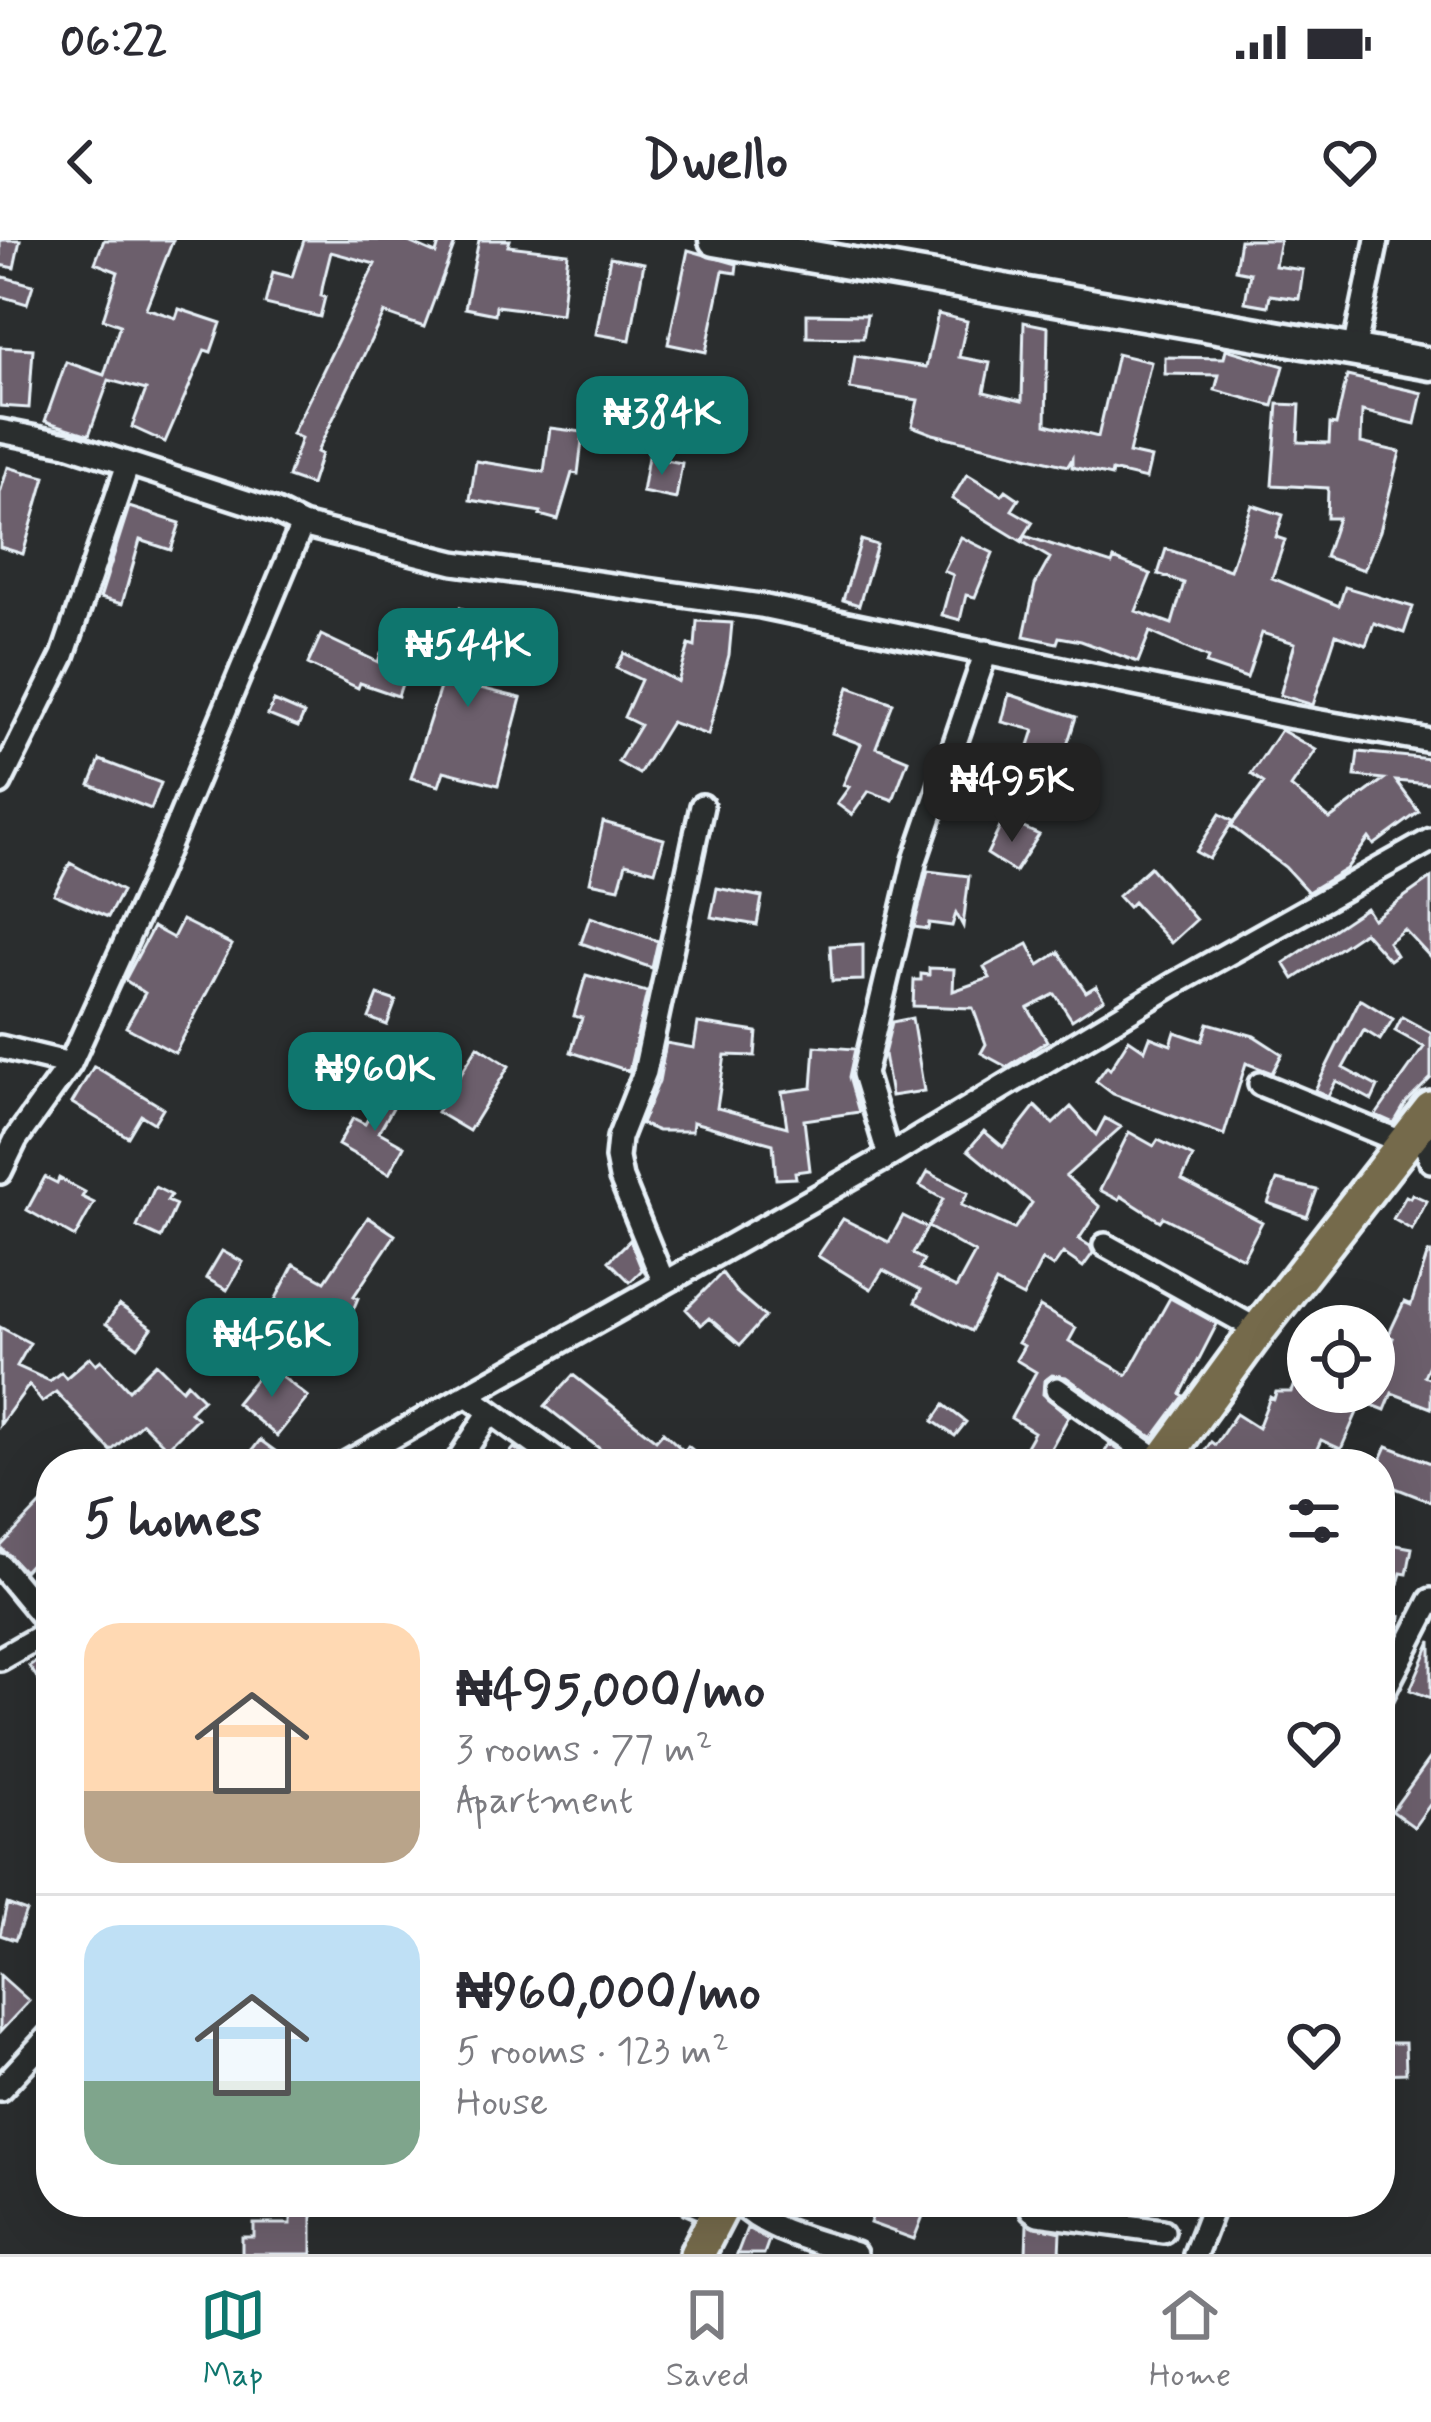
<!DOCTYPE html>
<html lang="en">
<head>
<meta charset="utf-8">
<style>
  :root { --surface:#fff; --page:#f7f7f7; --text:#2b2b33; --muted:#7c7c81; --line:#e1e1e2; --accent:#0f766e }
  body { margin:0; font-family:Mynerve,sans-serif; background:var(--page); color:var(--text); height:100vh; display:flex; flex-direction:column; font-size:45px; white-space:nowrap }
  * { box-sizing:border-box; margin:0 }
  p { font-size:39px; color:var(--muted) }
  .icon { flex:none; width:66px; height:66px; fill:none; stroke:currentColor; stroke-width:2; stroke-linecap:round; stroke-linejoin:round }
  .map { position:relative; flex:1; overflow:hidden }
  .drawer { position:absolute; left:36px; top:1209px; width:1359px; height:768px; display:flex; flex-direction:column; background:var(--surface); border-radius:48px; box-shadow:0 12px 48px #0002 }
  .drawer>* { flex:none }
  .fabs { position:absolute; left:1287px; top:1065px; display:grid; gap:24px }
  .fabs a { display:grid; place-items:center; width:108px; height:108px; border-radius:50%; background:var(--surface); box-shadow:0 12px 48px #0002; font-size:60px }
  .price { position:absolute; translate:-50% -102px; padding:0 27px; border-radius:24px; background:var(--accent); color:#fff; font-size:39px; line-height:78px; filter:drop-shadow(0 3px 6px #0008) }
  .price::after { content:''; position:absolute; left:50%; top:72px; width:36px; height:27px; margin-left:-18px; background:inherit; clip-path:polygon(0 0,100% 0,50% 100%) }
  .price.selected { background:#222; color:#fff }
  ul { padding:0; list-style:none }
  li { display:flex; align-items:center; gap:36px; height:300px; padding:0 48px }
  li+li { border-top:3px solid var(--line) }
  li span { display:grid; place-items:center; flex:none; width:336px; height:240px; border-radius:36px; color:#555 }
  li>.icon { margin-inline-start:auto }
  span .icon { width:144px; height:144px; fill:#fffc; stroke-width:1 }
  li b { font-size:51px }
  h2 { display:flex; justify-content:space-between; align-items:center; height:144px; padding:0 48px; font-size:51px }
  .status { display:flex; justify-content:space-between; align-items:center; height:84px; padding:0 60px; background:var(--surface); direction:ltr }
  .status svg { height:33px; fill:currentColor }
  header { display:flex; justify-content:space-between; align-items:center; height:156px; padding:0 48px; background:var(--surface); font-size:54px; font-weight:700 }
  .menu { display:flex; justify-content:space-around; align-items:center; height:168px; border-top:3px solid var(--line); background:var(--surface); font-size:33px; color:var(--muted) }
  .menu a { display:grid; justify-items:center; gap:6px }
  .menu .selected { color:var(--accent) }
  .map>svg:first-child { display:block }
  .building { fill:#6c5f6c; stroke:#e8f1f8; stroke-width:3 }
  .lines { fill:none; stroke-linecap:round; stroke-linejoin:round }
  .street-casing { stroke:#e8f1f8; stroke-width:30 }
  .secondary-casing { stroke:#e8f1f8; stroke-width:39 }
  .primary-casing { stroke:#e8f1f8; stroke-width:42 }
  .street { stroke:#2a2d2e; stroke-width:21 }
  .secondary { stroke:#2a2d2e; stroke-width:30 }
  .primary { stroke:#746b4b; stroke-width:33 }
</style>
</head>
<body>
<div class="status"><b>06:22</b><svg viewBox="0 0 49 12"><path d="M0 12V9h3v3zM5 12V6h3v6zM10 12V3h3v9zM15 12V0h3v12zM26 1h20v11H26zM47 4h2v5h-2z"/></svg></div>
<header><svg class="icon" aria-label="back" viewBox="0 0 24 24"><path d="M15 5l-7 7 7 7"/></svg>Dwello<svg class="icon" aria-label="heart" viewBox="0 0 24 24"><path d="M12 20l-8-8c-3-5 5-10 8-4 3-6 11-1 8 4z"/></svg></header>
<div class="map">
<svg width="1431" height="2014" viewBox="0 0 1431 2014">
  <rect width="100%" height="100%" fill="#2a2d2e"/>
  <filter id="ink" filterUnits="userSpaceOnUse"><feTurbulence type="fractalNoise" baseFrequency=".00833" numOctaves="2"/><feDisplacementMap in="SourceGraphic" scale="24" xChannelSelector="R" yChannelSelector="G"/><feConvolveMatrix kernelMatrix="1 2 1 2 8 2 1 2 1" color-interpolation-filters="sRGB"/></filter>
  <g filter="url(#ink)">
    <path class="building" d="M0 0H20L14 28 0 25Z
      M104 0H173L146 68 176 78 179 69 221 83 211 112 205 110 165 202 132 187 146 150 109 140 89 195 45 181 66 122 104 135 120 85 103 79 118 32 95 23Z
      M304 0H404L436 14 440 0 455 3 424 87 384 73 317 212 321 214 311 245 288 237 301 198 292 194 375 24 331 12 323 44 321 56 325 57 320 77 265 64 273 32 292 37Z
      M479 0H510L508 6 568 13 561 74 496 66 495 74 465 68Z
      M1240 0H1280L1275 26 1303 30 1299 59 1270 55 1268 66 1245 62 1250 33 1235 30Z
      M688 10 737 24 736 33 723 31 706 112 668 104Z
      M610 17 644 23 630 100 596 94Z
      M0 36 33 45 27 64 0 56Z
      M807 74 867 75 863 98 807 97Z
      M938 74 967 81 959 117 990 123 984 152 1022 161 1024 82 1048 87 1046 184 1098 197 1117 114 1151 122 1129 213 1151 218 1146 239 1112 231 1111 236 1072 227V219L1068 226 933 194 912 186 918 160 850 149 855 116 926 127Z
      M0 107 33 109 29 168 0 166Z
      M1226 109 1284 126 1273 166 1215 150 1219 135 1165 134V117L1224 118Z
      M1347 136 1422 153 1415 184 1362 171 1361 203 1400 212 1380 291 1364 330 1325 317 1338 278H1327L1328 248 1272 245 1278 164 1300 165 1298 202 1329 203 1330 184 1336 185Z
      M550 188 583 192 578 234 572 233 558 280 540 275 541 272 470 260 476 221 544 232Z
      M648 217 682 223 676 259 642 252Z
      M8 227 25 232V235L26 232 45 237 23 314 0 307V253Z
      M967 234 1002 255 1006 250 1019 259 1012 270 1033 282 1021 301 952 259Z
      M1252 265 1283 275 1276 297 1285 300 1272 338 1339 366 1345 347 1413 367 1404 393 1374 383 1366 405 1336 394 1313 465 1280 455 1295 403 1262 393 1247 438 1206 424 1208 418 1150 392 1138 422 1081 401 1059 397 1057 403 1024 396 1035 345 1050 318 1023 302 1025 296 1112 324 1114 319 1151 334 1136 371 1172 384 1184 343 1158 334 1166 309 1230 330Z
      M129 267 180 283 171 310 140 300 122 364 100 358Z
      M961 297 993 313 975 357 966 355 960 380 942 375 953 335 944 331Z
      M861 300 877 305 859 365 843 360Z
      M460 368 502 382 480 448 521 458 498 545 444 531 439 546 411 538 445 432 440 430Z
      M697 381 732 383 729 415 708 495 671 482 639 534 618 522 640 485 624 477 641 440 616 428 624 413 678 442 689 405 695 407Z
      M321 395 378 422 381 413 409 423 398 456 360 443 358 448 308 424Z
      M849 447 893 463 876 507 908 520 893 560 869 551 852 575 837 564 849 547 843 545 861 504 832 493Z
      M1009 454 1076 477 1052 553 1017 542 1034 490 1002 482Z
      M274 461 304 474 298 487 268 475Z
      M1281 490 1316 510 1291 547 1330 579 1384 539 1355 536 1358 512 1431 519V544L1396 541 1419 572 1374 605 1369 598 1346 629 1308 652 1285 627 1231 586 1264 543 1251 534Z
      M100 520 161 543 151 569 90 545Z
      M1220 574 1233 581 1209 619 1196 612Z
      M1004 579 1039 595 1015 632 987 614Z
      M603 582 664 599 655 631 626 623 619 648 590 642Z
      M70 623 122 651 108 677 54 654Z
      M1150 627 1196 680 1171 703 1133 662 1128 667 1118 656Z
      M928 631 969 636 963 686 956 673 952 686 929 683 928 689 914 687Z
      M1431 638V718L1404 689 1388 702 1396 715 1389 720 1364 692 1294 739 1284 723 1366 668 1373 679Z
      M717 648 762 657 757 685 711 677Z
      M590 677 658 701 652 728 581 703Z
      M182 680 232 705 175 813 126 787 145 753 125 740 153 687 173 698Z
      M863 704V740L832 741 830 706Z
      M1028 704 1039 725 1059 712 1086 752 1096 746 1104 759 1072 780 1055 754 1028 768 1047 801 1007 827 981 813 986 804 973 768 913 766 914 740H921V734L929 735V728L954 729 953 751 990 738 984 727Z
      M586 735 647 752 629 831 571 812 582 778 574 776Z
      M378 755 396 761 387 785 369 778Z
      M1360 759 1393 779 1380 800 1364 790 1343 828 1378 847 1372 860 1336 841 1328 856 1315 850Z
      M1402 777 1431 793V838L1406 863 1394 883 1376 875 1424 807 1395 791Z
      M912 778 924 851 891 856 884 814 892 782Z
      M698 783 757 792 755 816 725 815 717 868 787 887 782 852 812 848 815 806 855 809 849 837 859 872 804 880 810 930 795 932 796 938 776 939 773 904 693 882 692 891H658L641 884 659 841 666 803 694 808Z
      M1208 783 1254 796 1282 814 1272 833 1246 823 1224 895 1113 854 1096 841 1107 826 1110 829 1129 799 1145 810 1150 797 1171 805 1175 792 1202 801Z
      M478 806 509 826 469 891 437 872Z
      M94 826 163 868 154 883 141 875 128 897 72 863Z
      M389 842 403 850 379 892 404 906 389 934 338 905 353 878 365 884Z
      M1035 866 1053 884 1071 867 1096 895 1105 878 1121 887 1066 936 1100 967 1079 999 1090 1006 1093 1013 1083 1027 1063 1013 1053 1027 1042 1020 1023 1057 996 1043 971 1091 915 1062 921 1050 883 1030 871 1049 818 1016 843 979 889 1002 903 976 927 988 913 1014 924 1020 919 1029 956 1048 975 1013 928 987 943 959 920 946 928 932 968 953 961 965 1014 989 1032 963 968 910 984 891 1003 907Z
      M1129 892 1154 906 1158 900 1193 917 1182 940 1262 982 1243 1018 1163 977 1160 981 1121 956 1119 960 1100 950Z
      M45 937 57 943 59 938 85 952 82 957 94 963 75 997 27 970Z
      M1277 940 1317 950 1307 977 1268 963Z
      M155 947 171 955 167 961 176 965 161 998 137 987Z
      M1412 954 1427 961 1412 990 1393 979 1406 956 1410 958Z
      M368 977 395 995 354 1056 358 1058 340 1101 272 1066 294 1024 325 1041Z
      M630 1000 642 1030 630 1042 609 1021Z
      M222 1011 243 1022 227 1050 206 1038Z
      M1428 1013H1431V1120L1424 1136 1431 1139V1168L1392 1153 1385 1170 1362 1161 1341 1209 1321 1200 1310 1224H1196L1211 1202 1215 1205 1236 1174 1258 1188 1270 1157 1274 1159 1276 1152H1292L1306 1114 1308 1152H1374V1139L1393 1098 1388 1096 1404 1062 1411 1065Z
      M722 1033 736 1052 765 1077 740 1105 709 1078 701 1085 686 1069Z
      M1170 1058 1217 1084 1181 1154 1184 1156 1153 1198 1066 1137 1052 1135 1044 1141 1043 1154 1069 1176 1042 1224H1016L1034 1192 1011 1178 1036 1132 1016 1120 1024 1106 1018 1103 1040 1067 1076 1088 1069 1101 1127 1135Z
      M119 1065 152 1088 138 1107 106 1084Z
      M0 1087 30 1103 17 1126 50 1141 61 1132 66 1138 90 1117 96 1124 101 1120 129 1150 156 1123 182 1149 187 1143 203 1159 190 1172 197 1178 167 1208 142 1183 111 1211 56 1152 42 1162 29 1145 0 1185Z
      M267 1125 308 1157 277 1196 236 1163Z
      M573 1135 656 1200 663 1192 684 1211 688 1206 710 1224H636L621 1211 614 1220 545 1166Z
      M944 1165 966 1182 955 1196 933 1181Z
      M260 1200 293 1224H242Z
      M1110 1204 1128 1217 1123 1224H1097Z
      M1387 1206 1431 1223V1262L1380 1242V1222Z
      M514 1208 537 1224H501Z
      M43 1262 51 1269V1302L24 1331 0 1307Z
      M1391 1304 1412 1308 1407 1334 1401 1333 1390 1373 1401 1377 1394 1397 1380 1391V1336L1384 1337Z
      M1431 1401V1458L1410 1450Z
      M51 1410V1457L29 1426Z
      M1431 1517V1563L1414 1587 1392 1571Z
      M7 1664 26 1671 15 1700 0 1695Z
      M0 1735 29 1761 0 1792Z
      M1380 1803H1405L1406 1833 1380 1834Z
      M291 1962H312V2014H242V1997H254V1984H291Z
      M878 1962H911L926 1968 914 1999 870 1983Z
      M1027 1984 1061 1992 1060 2014H1026Z
      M747 1988 769 2000 764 2014H737Z"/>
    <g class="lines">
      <defs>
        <path id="street" d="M1354 110 1377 0
          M0 191 67 204 274 271 302 285 454 323 761 366 1292 477 1431 501
          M0 543 63 416 128 224
          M0 807 70 824
          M1260 844 1404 903
          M1418 885 1431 921
          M889 916 864 834 915 620 986 412
          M0 932 16 899 70 824 157 633 302 285
          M1105 1005 1258 1090
          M664 1043 621 938 617 918 619 898 645 832 702 566
          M1057 1149 1161 1222
          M467 1155 563 1224
          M345 1224 889 916 1174 744 1431 600
          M456 1224 490 1172
          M0 1325 51 1387
          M0 1419 51 1390
          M1380 1459 1431 1360
          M0 1849 51 1794
          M689 1962 717 1974
          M739 1962C766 1991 818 2001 855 2014
          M1031 1962 1032 1970 1038 1974 1163 1991
          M1195 2014 1215 1962"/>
        <path id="secondary" d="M715 0 1431 124"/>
        <path id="primary" d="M1160 1224 1258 1090 1431 869
          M697 2014 724 1962"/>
      </defs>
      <use href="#street" class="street-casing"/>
      <use href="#secondary" class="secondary-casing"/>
      <use href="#primary" class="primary-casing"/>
      <use href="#street" class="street"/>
      <use href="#secondary" class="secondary"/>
      <use href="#primary" class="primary"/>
    </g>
  </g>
</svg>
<div class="fabs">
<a><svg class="icon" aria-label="locate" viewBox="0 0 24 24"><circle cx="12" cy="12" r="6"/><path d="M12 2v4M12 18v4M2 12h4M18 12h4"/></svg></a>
</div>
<b class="price" style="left:662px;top:238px">₦384K</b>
<b class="price" style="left:468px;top:470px">₦544K</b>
<b class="price selected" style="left:1012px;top:605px">₦495K</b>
<b class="price" style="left:375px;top:894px">₦960K</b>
<b class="price" style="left:272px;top:1160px">₦456K</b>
<section class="drawer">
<h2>5 homes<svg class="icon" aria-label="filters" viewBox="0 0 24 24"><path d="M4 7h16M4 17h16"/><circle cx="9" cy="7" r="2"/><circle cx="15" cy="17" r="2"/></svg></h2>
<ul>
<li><span style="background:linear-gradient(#ffd9b3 70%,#b9a48a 0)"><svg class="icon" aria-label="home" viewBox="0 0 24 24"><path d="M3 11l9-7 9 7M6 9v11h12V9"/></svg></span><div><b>₦495,000/mo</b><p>3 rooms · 77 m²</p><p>Apartment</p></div><svg class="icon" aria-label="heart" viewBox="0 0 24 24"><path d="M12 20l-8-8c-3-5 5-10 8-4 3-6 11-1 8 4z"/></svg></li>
<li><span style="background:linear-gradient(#bfe0f5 65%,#7fa58c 0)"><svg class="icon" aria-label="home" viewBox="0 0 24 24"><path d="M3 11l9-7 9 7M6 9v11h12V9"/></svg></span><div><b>₦960,000/mo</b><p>5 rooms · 123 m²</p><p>House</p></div><svg class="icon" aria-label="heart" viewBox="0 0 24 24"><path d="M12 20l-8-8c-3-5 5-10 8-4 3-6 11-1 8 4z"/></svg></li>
</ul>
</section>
</div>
<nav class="menu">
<a class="selected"><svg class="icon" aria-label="map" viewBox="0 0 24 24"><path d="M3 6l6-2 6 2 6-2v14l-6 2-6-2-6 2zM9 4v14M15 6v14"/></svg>Map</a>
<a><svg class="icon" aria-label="saved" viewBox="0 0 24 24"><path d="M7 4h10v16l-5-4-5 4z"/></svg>Saved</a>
<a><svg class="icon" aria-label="home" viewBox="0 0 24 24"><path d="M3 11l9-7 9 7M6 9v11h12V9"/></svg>Home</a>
</nav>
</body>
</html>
